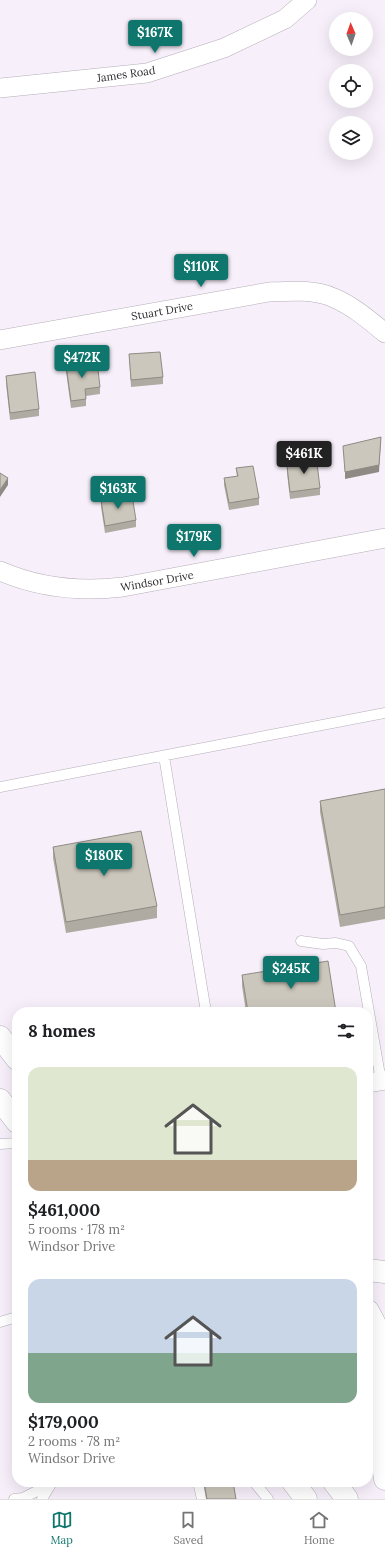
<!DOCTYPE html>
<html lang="en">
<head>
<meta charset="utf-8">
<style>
  :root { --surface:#fff; --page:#f2f2f2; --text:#202124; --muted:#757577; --line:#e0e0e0; --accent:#0f766e }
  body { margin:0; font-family:Lora,serif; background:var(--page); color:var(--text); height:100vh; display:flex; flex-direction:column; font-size:15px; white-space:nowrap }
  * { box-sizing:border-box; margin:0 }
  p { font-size:13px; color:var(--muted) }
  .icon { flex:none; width:22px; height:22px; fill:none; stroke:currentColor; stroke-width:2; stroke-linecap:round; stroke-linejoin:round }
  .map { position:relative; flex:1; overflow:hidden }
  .sheet { position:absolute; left:12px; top:1007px; width:361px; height:480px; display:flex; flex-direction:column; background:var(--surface); border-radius:16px; box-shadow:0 4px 16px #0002 }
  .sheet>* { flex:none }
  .needle { width:26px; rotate:358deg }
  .controls { position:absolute; left:329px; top:12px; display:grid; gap:8px }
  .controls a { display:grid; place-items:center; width:44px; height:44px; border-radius:50%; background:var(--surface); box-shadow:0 4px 16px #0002; font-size:20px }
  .price { position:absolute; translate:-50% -34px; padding:0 9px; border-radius:4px; background:var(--accent); color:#fff; font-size:13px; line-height:26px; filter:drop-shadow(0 1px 2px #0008) }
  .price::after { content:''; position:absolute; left:50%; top:24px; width:12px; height:9px; margin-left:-6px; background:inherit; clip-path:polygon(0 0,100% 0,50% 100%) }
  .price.selected { background:#222; color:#fff }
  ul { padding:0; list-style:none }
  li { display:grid; align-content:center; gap:8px; height:212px; padding:0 16px }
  li span { display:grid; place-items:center; height:124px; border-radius:12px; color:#555 }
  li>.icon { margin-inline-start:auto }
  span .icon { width:72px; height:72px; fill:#fffc; stroke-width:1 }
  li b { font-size:17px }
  h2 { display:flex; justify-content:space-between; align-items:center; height:48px; padding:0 16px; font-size:17px }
  .menu { display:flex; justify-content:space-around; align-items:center; height:56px; border-top:1px solid var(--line); background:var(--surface); font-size:11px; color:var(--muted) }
  .menu a { display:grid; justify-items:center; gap:2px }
  .menu .selected { color:var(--accent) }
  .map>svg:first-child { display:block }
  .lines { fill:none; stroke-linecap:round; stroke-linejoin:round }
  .lane-casing { stroke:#b5aeb8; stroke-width:11 }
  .street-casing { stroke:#b5aeb8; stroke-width:20 }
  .highway-casing { stroke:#b5aeb8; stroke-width:23 }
  .lane { stroke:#fff; stroke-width:10 }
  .street { stroke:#fff; stroke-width:19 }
  .highway { stroke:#fff; stroke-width:22 }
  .wall { fill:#afaba2 }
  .shaded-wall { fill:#8f8b84 }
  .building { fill:#ccc7bc; stroke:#8f8b84 }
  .labels { text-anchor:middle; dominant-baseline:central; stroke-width:3; stroke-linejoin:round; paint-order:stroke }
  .street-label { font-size:11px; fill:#2d2a2e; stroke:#fff }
</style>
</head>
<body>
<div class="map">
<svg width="385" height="1499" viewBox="0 0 385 1499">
  <rect width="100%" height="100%" fill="#f7effa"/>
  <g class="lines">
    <defs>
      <path id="lane" d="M164 756 206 1012
        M0 787 385 713
        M301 941 323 944 336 943 349 946 361 966 381 1081
        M0 1144 17 1143
        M0 1322 17 1317
        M198 1482 202 1499
        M254 1482 268 1499
        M14 1499 23 1498 51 1484
        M42 1499 51 1484"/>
      <path id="street" d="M0 88 147 73 224 48 285 19 307 0
        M0 340 269 292C289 291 315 289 334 298 353 306 369 320 385 333
        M0 571C39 588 81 592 123 587L385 538
        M368 1083 385 1080"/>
      <path id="highway" d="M0 1037 17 1059
        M0 1100 17 1122
        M368 1270 385 1272
        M368 1311 377 1328 379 1390 378 1434 385 1479
        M293 1482 306 1499
        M334 1482 347 1499"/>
    </defs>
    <use href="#lane" class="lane-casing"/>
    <use href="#street" class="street-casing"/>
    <use href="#highway" class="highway-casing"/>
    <use href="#lane" class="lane"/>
    <use href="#street" class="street"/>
    <use href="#highway" class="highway"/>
  </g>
  <path class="wall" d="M129 354 163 377V384L131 387Z
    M66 365 100 387V394L86 396V406L71 408 66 372Z
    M6 376 39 409V416L10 420 6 383Z
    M287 466 320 488V495L290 499 287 473Z
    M236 468 259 498V505L229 510 224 485V478L237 477Z
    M101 500 136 520V527L105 533 101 507Z
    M385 789V919L340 927 320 812V801Z
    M53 847 157 906V918L66 933 53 858Z
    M242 975 336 1012H246L242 986Z
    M203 1482H233L236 1499H206Z"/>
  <path class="shaded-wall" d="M381 437 379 472 345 479V472Z
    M8 478V485L0 497V490Z"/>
  <path class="building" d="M160 352 163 377 131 380 129 354Z
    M97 361 100 387 85 389 86 399 71 401 66 365Z
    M35 372 39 409 10 413 6 376Z
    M381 437 379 465 345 472 343 446Z
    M316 455 320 488 290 492 287 466 301 464V457Z
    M253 466 259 498 229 503 224 478 238 476 236 468Z
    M0 473 8 478 0 490Z
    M132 495 136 520 105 526 101 500Z
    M385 789V907L340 915 320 801Z
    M141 831 157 906 66 922 53 847Z
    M328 961 336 1012H248L242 975Z
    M204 1482H233L236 1499H207Z"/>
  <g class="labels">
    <g class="street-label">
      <text transform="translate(126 74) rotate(-8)">James Road</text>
      <text transform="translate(162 311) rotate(-10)">Stuart Drive</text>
      <text transform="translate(157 581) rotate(-10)">Windsor Drive</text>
    </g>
  </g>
</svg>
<div class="controls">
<a><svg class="needle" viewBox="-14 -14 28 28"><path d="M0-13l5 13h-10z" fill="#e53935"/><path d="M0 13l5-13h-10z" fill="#757577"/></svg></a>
<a><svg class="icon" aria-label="locate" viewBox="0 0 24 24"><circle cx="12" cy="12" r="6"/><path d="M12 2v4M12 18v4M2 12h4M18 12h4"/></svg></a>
<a><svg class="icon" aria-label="layers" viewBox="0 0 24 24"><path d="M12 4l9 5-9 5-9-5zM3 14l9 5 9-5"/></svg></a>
</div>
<b class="price" style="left:155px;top:54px">$167K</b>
<b class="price" style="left:201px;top:288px">$110K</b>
<b class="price" style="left:82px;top:379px">$472K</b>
<b class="price selected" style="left:304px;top:475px">$461K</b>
<b class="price" style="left:118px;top:510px">$163K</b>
<b class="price" style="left:194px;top:558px">$179K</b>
<b class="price" style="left:104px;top:877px">$180K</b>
<b class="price" style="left:291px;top:990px">$245K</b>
<section class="sheet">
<h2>8 homes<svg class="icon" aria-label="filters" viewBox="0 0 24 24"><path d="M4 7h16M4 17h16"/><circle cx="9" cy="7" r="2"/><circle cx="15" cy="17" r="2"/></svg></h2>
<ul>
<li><span style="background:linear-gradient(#dfe7d0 75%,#b9a48a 0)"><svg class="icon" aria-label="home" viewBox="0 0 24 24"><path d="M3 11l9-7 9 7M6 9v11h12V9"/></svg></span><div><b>$461,000</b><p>5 rooms · 178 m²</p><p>Windsor Drive</p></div></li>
<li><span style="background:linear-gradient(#c9d6e8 60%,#7fa58c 0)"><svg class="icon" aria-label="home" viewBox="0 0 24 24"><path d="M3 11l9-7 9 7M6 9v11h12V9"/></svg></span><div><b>$179,000</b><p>2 rooms · 78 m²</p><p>Windsor Drive</p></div></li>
</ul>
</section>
</div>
<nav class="menu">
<a class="selected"><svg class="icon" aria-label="map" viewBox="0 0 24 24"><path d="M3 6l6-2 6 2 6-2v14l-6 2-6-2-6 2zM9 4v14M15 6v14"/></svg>Map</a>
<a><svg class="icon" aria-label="saved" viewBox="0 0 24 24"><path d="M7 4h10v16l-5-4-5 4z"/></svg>Saved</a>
<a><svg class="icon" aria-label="home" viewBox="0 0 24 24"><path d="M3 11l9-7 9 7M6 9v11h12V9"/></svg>Home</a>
</nav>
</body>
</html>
